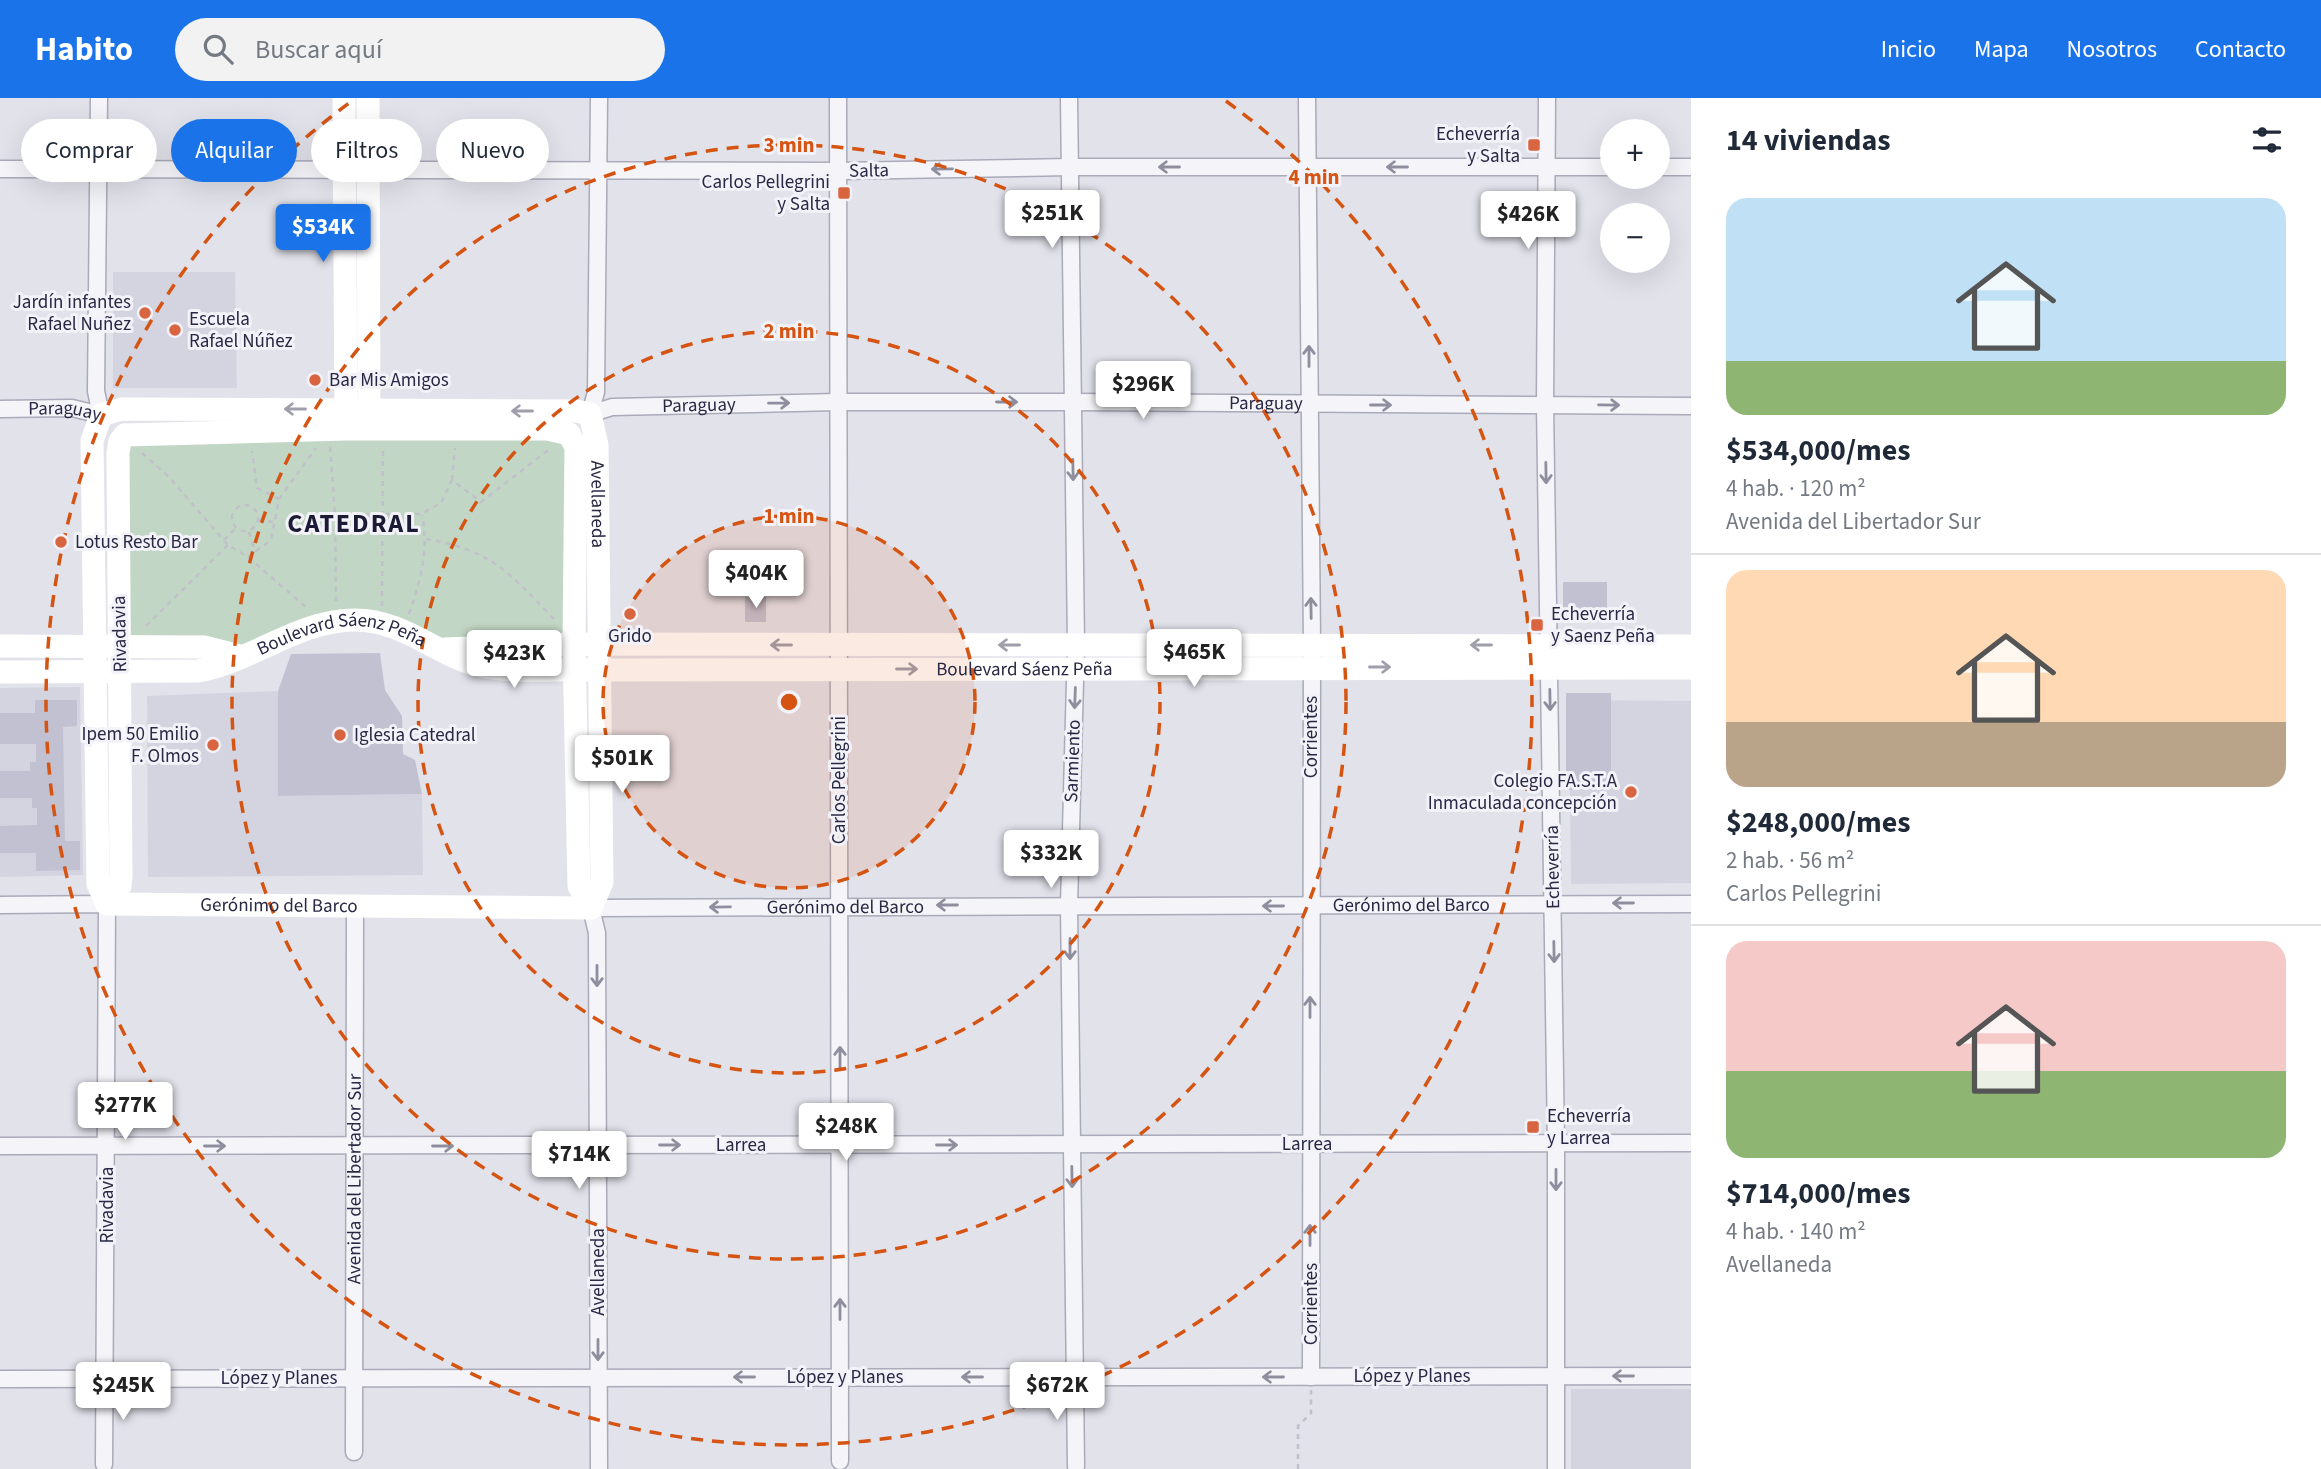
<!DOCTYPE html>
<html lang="es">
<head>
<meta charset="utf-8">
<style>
  :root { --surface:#fff; --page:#f2f2f3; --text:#1f2937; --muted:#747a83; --line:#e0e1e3; --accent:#1a73e8 }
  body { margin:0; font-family:"Source Sans 3",sans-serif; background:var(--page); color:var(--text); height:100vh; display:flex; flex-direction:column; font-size:26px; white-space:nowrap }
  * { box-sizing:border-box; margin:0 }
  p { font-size:23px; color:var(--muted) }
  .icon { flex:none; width:38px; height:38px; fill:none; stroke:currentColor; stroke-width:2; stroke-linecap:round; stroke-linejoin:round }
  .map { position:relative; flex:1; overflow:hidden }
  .panel { display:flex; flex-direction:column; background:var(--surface); width:630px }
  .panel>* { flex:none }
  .banner { position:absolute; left:21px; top:21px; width:665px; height:63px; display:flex; gap:14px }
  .fabs { position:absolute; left:1600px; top:21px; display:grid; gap:14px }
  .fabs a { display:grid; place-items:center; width:70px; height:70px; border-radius:50%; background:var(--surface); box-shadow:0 7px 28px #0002; font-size:35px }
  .price { position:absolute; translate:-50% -60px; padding:0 16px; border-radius:7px; background:#fff; color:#222; font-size:23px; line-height:46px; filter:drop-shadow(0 2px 4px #0008) }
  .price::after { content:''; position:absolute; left:50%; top:42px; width:21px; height:16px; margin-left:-10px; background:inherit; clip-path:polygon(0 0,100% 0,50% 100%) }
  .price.current { background:var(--accent); color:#fff }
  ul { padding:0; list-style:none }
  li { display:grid; align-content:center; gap:14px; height:371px; padding:0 35px }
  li+li { border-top:2px solid var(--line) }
  li span { display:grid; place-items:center; height:217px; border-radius:21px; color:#555 }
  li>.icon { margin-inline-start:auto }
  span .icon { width:126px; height:126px; fill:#fffc; stroke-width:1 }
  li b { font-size:30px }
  h2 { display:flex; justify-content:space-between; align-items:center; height:84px; padding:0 35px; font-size:30px }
  .chip { padding:0 24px; border-radius:32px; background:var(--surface); box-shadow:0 7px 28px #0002; font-size:24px; line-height:63px }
  .chip.current { background:var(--accent); color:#fff }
  header { display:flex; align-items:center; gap:42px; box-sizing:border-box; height:98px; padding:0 35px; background:var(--accent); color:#fff }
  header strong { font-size:33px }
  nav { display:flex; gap:38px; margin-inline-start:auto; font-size:24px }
  .search { width:490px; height:63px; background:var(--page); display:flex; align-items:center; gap:18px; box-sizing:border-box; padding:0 24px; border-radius:38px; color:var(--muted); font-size:26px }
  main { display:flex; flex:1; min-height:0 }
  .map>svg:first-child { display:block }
  .built { fill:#d4d4e0 }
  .green { fill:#c2d6c5 }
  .building { fill:#c2c1d2 }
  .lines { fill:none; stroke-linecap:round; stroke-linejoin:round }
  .minor-casing { stroke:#aaaab9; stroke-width:19 }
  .path { stroke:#c0c0ca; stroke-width:2.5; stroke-dasharray:5 5; stroke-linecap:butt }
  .minor { stroke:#f5f5f9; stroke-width:16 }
  .secondary { stroke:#fff; stroke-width:23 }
  .oneway { stroke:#8f8e9f }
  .oneway2 { stroke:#9f9eab }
  .ring { fill:none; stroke:#d55412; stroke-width:3.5; stroke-dasharray:12 9 }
  .poi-dot { fill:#d8653f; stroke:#f2f2f8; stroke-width:2.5 }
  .labels { text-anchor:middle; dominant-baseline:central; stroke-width:6; stroke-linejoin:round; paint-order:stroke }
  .poi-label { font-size:19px; fill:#292845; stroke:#f2f2f8; text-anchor:start }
  .street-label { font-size:19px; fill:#292845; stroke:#f2f2f8 }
  .district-label { font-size:26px; font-weight:bold; letter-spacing:2px; fill:#1c1b35; stroke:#f2f2f8 }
  .centre { fill:#d55412; stroke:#f2f2f8; stroke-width:3.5 }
  .ring-label { font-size:21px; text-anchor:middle; font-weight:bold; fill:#d55412; stroke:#f2f2f8; stroke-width:6; stroke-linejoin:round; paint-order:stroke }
</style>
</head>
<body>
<header>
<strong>Habito</strong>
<div class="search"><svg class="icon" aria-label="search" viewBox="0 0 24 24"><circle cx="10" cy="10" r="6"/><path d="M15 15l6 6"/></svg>Buscar aquí</div>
<nav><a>Inicio</a><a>Mapa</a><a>Nosotros</a><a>Contacto</a></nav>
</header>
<main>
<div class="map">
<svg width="1691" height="1371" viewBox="0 0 1691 1371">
  <rect width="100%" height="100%" fill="#e2e2eb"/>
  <path class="built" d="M113 174H235L237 290H113Z
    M80 589 83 777 0 779V590Z
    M278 593V698L422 696 423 777 148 779 147 598Z
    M1569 602 1691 603V785L1571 786Z
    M1571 1291H1691V1371H1571Z"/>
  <path class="green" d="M569 336 574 546 444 551 373 524 239 558 120 549V343Z"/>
  <path class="building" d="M1563 484H1607V523H1563Z
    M745 499H766V524H745Z
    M380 555 385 592 402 618 403 656 415 662 422 696 278 698V593L291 556Z
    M1566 595H1611V692H1566Z
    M35 602H77V628L63 629 65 743H80V772L36 773V755H0V728L37 727V710H32V700H0V673H30V664H36V646H0V615H35Z"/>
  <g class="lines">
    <defs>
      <g id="minor">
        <path d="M838 0 840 1363"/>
        <path d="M1069 0 1076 546 1069 807 1076 1368"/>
        <path d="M1307 0 1312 546 1311 1279"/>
        <path d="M1547 0 1545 307 1556 1046V1371"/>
        <path d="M1657 69H1691"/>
        <path d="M0 71 838 73 1070 69H1612"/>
        <path id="s1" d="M0 311 72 310 101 317 96 293 99 0"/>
        <path id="s2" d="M590 316 612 309 838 304H1072L1691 308"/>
        <path d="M590 316 596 294 599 0"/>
        <path d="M0 807 107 806 104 1366"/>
        <path d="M0 1048 1691 1045"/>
        <path d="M0 1281 1691 1278"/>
        <path id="s3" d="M354 1354 355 808"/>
        <path id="s4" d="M599 1371 597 835 591 810 1691 806"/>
      </g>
    </defs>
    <use href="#minor" class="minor-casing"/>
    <path class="path" d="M330 349 335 417 336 503
      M142 355 169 379 228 447 248 459 307 510
      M452 382 455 350
      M279 401 316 350
      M232 420a13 13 0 1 1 26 0a13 13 0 1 1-26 0Z
      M335 417 421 416 441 405 452 382 481 404 551 350
      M258 422 275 424
      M249 434 255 454
      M426 441C493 452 510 476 555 522
      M224 442 236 430
      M248 459 271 442 279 401 257 390 252 353
      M382 508 383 350
      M409 516C421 480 429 454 422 417
      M146 528 228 447
      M1298 1371V1328L1311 1315V1292"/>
    <use href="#minor" class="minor"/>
    <g class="secondary">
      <path d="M344 0 346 326"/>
      <path d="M368 0 369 325"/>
      <path id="s5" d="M590 316 597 347 602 784 591 810"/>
      <path d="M101 317 92 343 98 786 107 806"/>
      <path d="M101 317 122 311 576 313 590 316"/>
      <path d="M569 336 576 349 574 546 579 788 591 810"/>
      <path d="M125 337 346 331H548L569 336"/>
      <path d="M0 548 204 549 239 558"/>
      <path d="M445 551 574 546 1691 548"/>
      <path id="s6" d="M0 574 198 573C251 564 298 522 355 522 406 522 439 560 485 569 521 575 562 571 598 572L1691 570"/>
      <path id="s7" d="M107 806 591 810"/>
      <path d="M107 806 120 788 121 778 118 355 120 343 125 337"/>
    </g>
  </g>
  <defs><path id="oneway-shaft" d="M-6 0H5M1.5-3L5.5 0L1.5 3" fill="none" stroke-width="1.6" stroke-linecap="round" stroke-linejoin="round" transform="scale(1.75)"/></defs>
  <g class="oneway">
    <use href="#oneway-shaft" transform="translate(1169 69) rotate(-180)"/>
    <use href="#oneway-shaft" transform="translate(1397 69) rotate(-180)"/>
    <use href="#oneway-shaft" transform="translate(942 71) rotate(179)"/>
    <use href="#oneway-shaft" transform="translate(1309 258) rotate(-90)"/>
    <use href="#oneway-shaft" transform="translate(1007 304)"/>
    <use href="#oneway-shaft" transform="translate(779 305) rotate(-1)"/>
    <use href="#oneway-shaft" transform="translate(1381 307)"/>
    <use href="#oneway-shaft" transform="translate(1609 307) rotate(1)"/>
    <use href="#oneway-shaft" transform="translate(1073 372) rotate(89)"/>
    <use href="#oneway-shaft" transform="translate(1546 375) rotate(89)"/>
    <use href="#oneway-shaft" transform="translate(1311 510) rotate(-91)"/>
    <use href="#oneway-shaft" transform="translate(1075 600) rotate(92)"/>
    <use href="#oneway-shaft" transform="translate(1550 602) rotate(89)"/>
    <use href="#oneway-shaft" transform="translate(1623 805) rotate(-180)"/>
    <use href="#oneway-shaft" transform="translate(947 807) rotate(180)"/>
    <use href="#oneway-shaft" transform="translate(1273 808) rotate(-180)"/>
    <use href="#oneway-shaft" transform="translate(720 809) rotate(179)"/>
    <use href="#oneway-shaft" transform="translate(1070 851) rotate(90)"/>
    <use href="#oneway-shaft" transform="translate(1554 854) rotate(89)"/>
    <use href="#oneway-shaft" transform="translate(597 878) rotate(90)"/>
    <use href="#oneway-shaft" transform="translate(1310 909) rotate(-90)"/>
    <use href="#oneway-shaft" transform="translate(840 959) rotate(-90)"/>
    <use href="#oneway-shaft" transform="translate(670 1047)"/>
    <use href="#oneway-shaft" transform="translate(947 1047)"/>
    <use href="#oneway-shaft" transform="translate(215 1048)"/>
    <use href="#oneway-shaft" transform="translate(443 1048)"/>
    <use href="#oneway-shaft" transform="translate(1072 1079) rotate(89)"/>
    <use href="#oneway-shaft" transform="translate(1556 1082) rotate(90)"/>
    <use href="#oneway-shaft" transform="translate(1310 1137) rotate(-90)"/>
    <use href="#oneway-shaft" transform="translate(840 1211) rotate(-90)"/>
    <use href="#oneway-shaft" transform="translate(598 1252) rotate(90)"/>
    <use href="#oneway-shaft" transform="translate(1623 1278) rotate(180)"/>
    <use href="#oneway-shaft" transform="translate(744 1279) rotate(180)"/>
    <use href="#oneway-shaft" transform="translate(972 1279) rotate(180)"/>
    <use href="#oneway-shaft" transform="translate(1273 1279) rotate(180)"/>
  </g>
  <g class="oneway2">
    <use href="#oneway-shaft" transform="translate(295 311) rotate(-180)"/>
    <use href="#oneway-shaft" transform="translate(522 313) rotate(-180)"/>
    <use href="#oneway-shaft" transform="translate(781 547) rotate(-180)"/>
    <use href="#oneway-shaft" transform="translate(1009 547) rotate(180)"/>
    <use href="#oneway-shaft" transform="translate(1481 547) rotate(-180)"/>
    <use href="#oneway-shaft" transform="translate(1380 569)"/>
    <use href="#oneway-shaft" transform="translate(907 571)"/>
  </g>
  <circle cx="789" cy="604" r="186" fill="#d55412" fill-opacity=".12"/>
  <g class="ring">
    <circle cx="789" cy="604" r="186"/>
    <circle cx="789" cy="604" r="371"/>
    <circle cx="789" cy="604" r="557"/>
    <path d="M1226 3A743 743 0 1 1 352 3"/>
  </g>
  <g class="poi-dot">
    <rect x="1527" y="40" width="14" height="14" rx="3.5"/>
    <rect x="837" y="88" width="14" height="14" rx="3.5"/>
    <circle cx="145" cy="215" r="7"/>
    <circle cx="175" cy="232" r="7"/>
    <circle cx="315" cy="282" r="7"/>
    <circle cx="61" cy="444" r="7"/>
    <circle cx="630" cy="516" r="7"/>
    <rect x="1530" y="520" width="14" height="14" rx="3.5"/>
    <circle cx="340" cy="637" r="7"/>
    <circle cx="213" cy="647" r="7"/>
    <circle cx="1631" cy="694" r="7"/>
    <rect x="1526" y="1022" width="14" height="14" rx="3.5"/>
  </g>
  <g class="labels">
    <g class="poi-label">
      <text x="1520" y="36" text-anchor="end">Echeverría<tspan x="1520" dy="22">y Salta</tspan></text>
      <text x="830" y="84" text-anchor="end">Carlos Pellegrini<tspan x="830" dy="22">y Salta</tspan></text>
      <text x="131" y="204" text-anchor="end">Jardín infantes<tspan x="131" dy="22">Rafael Nuñez</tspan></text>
      <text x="189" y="221">Escuela<tspan x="189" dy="22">Rafael Núñez</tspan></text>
      <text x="329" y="282">Bar Mis Amigos</text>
      <text x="75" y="444">Lotus Resto Bar</text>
      <text x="1551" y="516">Echeverría<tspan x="1551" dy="22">y Saenz Peña</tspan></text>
      <text x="630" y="538" text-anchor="middle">Grido</text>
      <text x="199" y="636" text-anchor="end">Ipem 50 Emilio<tspan x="199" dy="22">F. Olmos</tspan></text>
      <text x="354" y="637">Iglesia Catedral</text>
      <text x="1617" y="683" text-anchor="end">Colegio FA.S.T.A<tspan x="1617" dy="22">Inmaculada concepción</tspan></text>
      <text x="1547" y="1018">Echeverría<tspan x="1547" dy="22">y Larrea</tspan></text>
    </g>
    <g class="street-label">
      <text transform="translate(869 73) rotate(-1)">Salta</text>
      <text stroke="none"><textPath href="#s2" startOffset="110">Paraguay</textPath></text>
      <text stroke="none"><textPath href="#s2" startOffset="677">Paraguay</textPath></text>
      <text stroke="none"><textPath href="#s1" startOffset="65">Paraguay</textPath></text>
      <text stroke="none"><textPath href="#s5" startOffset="91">Avellaneda</textPath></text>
      <text transform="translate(120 536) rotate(-91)">Rivadavia</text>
      <text stroke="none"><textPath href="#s6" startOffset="350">Boulevard Sáenz Peña</textPath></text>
      <text stroke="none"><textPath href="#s6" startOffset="1043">Boulevard Sáenz Peña</textPath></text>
      <text transform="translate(1311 639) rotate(-90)">Corrientes</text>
      <text transform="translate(1073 663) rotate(-88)">Sarmiento</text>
      <text transform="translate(839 682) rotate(-90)">Carlos Pellegrini</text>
      <text transform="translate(1553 769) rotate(-91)">Echeverría</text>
      <text stroke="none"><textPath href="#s4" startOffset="1382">Gerónimo del Barco</textPath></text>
      <text stroke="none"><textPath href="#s7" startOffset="172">Gerónimo del Barco</textPath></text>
      <text stroke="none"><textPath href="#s4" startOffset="816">Gerónimo del Barco</textPath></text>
      <text x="1307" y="1046">Larrea</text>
      <text x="741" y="1047">Larrea</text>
      <text stroke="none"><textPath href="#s3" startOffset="273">Avenida del Libertador Sur</textPath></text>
      <text transform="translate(107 1107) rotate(-90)">Rivadavia</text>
      <text transform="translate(598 1174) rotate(-90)">Avellaneda</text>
      <text transform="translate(1311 1206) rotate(-90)">Corrientes</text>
      <text x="1412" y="1278">López y Planes</text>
      <text x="845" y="1279">López y Planes</text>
      <text x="279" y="1280">López y Planes</text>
    </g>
    <g class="district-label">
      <text x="354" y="425">CATEDRAL</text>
    </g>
  </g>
  <circle cx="789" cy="604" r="10" class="centre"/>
  <g class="ring-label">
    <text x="789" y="54">3 min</text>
    <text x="1314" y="86">4 min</text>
    <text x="789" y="240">2 min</text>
    <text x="789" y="425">1 min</text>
  </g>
</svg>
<div class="fabs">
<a>+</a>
<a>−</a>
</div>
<b class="price" style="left:1052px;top:152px">$251K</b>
<b class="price" style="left:1528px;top:153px">$426K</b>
<b class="price current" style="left:323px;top:166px">$534K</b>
<b class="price" style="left:1143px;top:323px">$296K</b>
<b class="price" style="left:756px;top:512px">$404K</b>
<b class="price" style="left:1194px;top:591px">$465K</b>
<b class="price" style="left:514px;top:592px">$423K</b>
<b class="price" style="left:622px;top:697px">$501K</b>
<b class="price" style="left:1051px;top:792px">$332K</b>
<b class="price" style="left:125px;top:1044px">$277K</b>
<b class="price" style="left:846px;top:1065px">$248K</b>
<b class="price" style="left:579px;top:1093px">$714K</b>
<b class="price" style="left:123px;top:1324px">$245K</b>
<b class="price" style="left:1057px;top:1324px">$672K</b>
<div class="banner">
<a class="chip">Comprar</a>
<a class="chip current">Alquilar</a>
<a class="chip">Filtros</a>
<a class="chip">Nuevo</a>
</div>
</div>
<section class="panel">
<h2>14 viviendas<svg class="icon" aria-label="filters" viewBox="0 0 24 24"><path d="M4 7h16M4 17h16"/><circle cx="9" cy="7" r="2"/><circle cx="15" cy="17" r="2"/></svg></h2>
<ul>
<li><span style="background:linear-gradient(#bfe0f5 75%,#8fb573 0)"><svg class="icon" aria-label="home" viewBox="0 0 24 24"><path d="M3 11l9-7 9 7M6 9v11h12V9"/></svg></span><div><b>$534,000/mes</b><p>4 hab. · 120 m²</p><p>Avenida del Libertador Sur</p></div></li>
<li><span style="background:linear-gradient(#ffd9b3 70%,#b9a48a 0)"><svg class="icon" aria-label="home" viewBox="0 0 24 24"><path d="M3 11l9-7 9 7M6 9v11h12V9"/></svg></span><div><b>$248,000/mes</b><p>2 hab. · 56 m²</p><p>Carlos Pellegrini</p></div></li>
<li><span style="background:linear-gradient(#f6c9c9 60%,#8fb573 0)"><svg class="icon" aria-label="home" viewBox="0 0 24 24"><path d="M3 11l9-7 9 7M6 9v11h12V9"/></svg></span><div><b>$714,000/mes</b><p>4 hab. · 140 m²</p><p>Avellaneda</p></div></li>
</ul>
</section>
</main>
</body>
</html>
